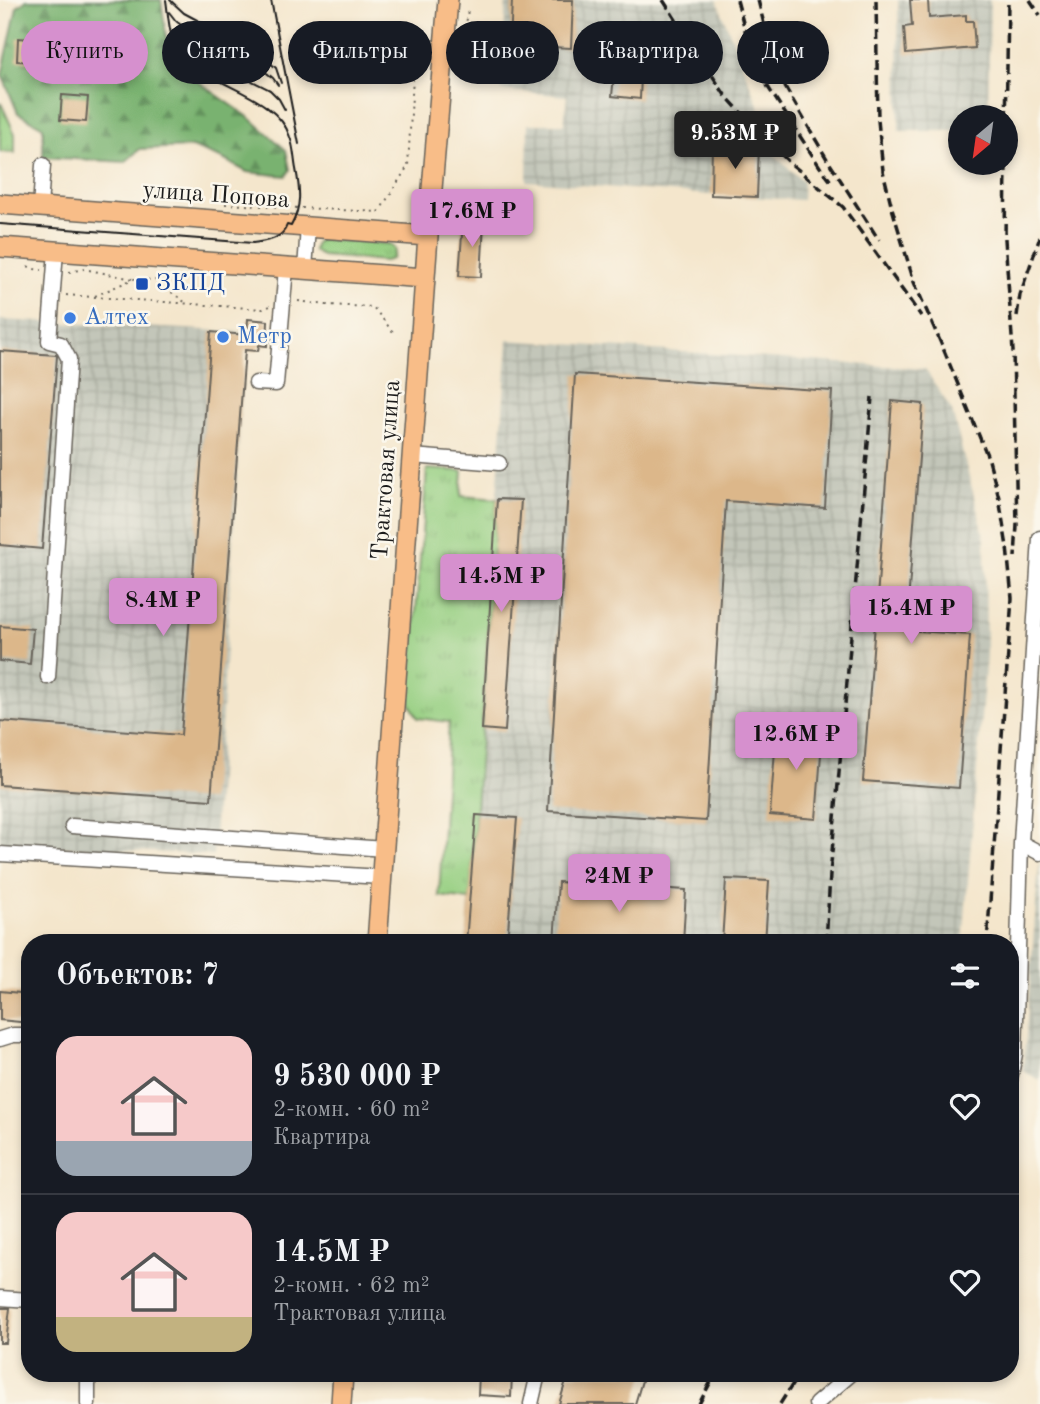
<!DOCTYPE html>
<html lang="ru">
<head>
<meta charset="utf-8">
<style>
  :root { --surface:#171b24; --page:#20242c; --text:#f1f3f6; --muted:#9ea1a6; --line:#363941; --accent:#d690ce }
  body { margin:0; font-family:"Old Standard TT",serif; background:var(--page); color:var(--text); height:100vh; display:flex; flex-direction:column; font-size:26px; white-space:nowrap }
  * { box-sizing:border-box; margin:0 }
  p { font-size:23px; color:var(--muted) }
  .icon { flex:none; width:38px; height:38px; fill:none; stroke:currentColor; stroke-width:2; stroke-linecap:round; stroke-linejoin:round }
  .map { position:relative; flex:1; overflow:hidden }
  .side { position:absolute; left:21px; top:934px; width:998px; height:448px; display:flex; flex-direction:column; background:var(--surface); border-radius:28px; box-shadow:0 4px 10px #0003 }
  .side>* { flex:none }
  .banner { position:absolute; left:21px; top:21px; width:999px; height:63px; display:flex; gap:14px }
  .needle { width:46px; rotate:209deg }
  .fabs { position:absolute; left:948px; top:105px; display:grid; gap:14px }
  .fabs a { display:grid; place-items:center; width:70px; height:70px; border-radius:50%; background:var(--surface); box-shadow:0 4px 10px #0003; font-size:35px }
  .price { position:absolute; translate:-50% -60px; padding:0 16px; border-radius:7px; background:var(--accent); color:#111; font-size:23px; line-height:46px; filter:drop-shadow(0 2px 4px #0008) }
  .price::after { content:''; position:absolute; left:50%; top:42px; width:21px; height:16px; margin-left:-10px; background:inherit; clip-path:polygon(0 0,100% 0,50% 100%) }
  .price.selected { background:#222; color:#fff }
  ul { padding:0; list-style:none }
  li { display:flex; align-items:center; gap:21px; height:175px; padding:0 35px }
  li+li { border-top:2px solid var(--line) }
  li span { display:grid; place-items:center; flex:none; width:196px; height:140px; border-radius:21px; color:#555 }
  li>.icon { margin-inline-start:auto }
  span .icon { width:84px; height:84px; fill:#fffc; stroke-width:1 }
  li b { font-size:30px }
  h2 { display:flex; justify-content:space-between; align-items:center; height:84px; padding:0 35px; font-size:30px }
  .tag { padding:0 24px; border-radius:32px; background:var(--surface); box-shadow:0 4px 10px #0003; font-size:24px; line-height:63px }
  .tag.selected { background:var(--accent); color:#111 }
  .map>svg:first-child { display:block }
  .industrial { fill:url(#industrial-grid) }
  .grass { fill:url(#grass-tufts); stroke:#5a764f; stroke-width:2 }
  .forest { fill:url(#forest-firs); stroke:#4a6746; stroke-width:2 }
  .building { fill:#dcb78a }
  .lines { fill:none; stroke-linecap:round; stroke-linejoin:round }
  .minor-casing { stroke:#68635a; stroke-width:17 }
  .major-casing { stroke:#68635a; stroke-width:22 }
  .path { stroke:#68635a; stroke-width:2; stroke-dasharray:2 5; stroke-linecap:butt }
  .minor { stroke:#fff; stroke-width:14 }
  .major { stroke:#f8bd88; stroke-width:19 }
  .tram { stroke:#1c1c1c; stroke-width:2 }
  .rail { stroke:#1c1c1c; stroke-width:3.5; stroke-dasharray:10 5; stroke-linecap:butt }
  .transit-dot { fill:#1a4fb4; stroke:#fbf7ec; stroke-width:2.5 }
  .shop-dot { fill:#3f7fe0; stroke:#fbf7ec; stroke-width:2.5 }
  .labels { text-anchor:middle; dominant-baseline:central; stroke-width:5; stroke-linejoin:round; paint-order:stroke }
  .street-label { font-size:24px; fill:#1c1c1c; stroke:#fbf7ec }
  .transit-label { font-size:24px; fill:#164399; stroke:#fbf7ec; text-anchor:start }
  .shop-label { font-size:24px; fill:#366cbe; stroke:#fbf7ec; text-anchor:start }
</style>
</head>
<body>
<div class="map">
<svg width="1040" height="1404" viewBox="0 0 1040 1404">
  <defs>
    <pattern id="industrial-grid" width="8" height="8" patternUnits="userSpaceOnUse" patternTransform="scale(1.75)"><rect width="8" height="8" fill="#c3c6b9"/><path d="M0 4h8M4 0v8" fill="none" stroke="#a7aa9e"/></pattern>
    <pattern id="grass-tufts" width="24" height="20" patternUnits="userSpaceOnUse" patternTransform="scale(1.75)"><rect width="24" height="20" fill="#97cf82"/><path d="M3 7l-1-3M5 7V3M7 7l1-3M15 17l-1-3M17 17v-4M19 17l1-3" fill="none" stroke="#82b170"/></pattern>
    <pattern id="forest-firs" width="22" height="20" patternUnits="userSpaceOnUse" patternTransform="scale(1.75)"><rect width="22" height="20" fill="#79b270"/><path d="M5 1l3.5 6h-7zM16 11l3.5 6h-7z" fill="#62905b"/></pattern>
  </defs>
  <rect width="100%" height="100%" fill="#fbf7ec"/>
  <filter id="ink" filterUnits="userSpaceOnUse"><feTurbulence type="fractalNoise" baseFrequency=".0143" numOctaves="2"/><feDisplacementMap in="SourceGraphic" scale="14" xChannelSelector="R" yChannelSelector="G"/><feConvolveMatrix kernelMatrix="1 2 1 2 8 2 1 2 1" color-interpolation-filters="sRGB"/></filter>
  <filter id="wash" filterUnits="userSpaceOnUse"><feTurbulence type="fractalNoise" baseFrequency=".00686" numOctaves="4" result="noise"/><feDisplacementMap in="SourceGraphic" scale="28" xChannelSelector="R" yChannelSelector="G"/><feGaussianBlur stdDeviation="1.57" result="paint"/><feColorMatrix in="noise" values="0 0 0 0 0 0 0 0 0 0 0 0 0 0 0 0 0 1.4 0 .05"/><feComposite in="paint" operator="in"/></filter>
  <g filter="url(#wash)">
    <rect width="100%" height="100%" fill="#f4e6cc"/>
    <path class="industrial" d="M506 0H717L765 123 755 137 803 182 802 200 711 195 527 181 528 124H564L567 96 501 90Z
      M898 0H990L988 117H961V131H899Z
      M0 320 246 332 213 855 0 844Z
      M508 340 925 369 952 411 985 539 986 655 963 943H466Z
      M1040 854V1080L1023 1071Z"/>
    <path class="grass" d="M0 101 15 134V153L0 152Z
      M322 239 389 244C396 248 396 252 392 259L385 261 322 256 314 251C315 245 315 241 322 239Z
      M427 469 463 471 461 496 497 499 470 900 439 896 449 722 418 718 409 702Z"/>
    <path class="forest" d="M27 0H161L170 62 250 118 286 150 290 170 286 176 247 172 223 159 192 147 140 149 125 162 43 157V127L18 113 2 75 17 7Z"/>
    <g id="blocks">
      <path class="building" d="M512 0H573L571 48 510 45Z
        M910 0H928L929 18 966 15V21H973L975 48 906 54 904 27 912 26Z
        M18 38 57 41 56 63 17 61Z
        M614 75 641 77 640 99 612 96Z
        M62 95 88 97 86 122 60 120Z
        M712 145 759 147 757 197 711 195Z
        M463 221 484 222 481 277 459 276Z
        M248 319 268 321 267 346 259 345 258 351 245 350 211 800 0 785V721L181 735 211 332 247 335Z
        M0 351 56 355 57 356 42 549 0 545Z
        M575 374 832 391 825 508 726 501 706 821 548 811Z
        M892 401 923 404 906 630 970 635 959 788 863 781Z
        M497 499 521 500 505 731 482 729Z
        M0 626 33 629 30 664 0 661Z
        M777 724 823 728 816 819 770 815Z
        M476 815 517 818 507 943H466Z
        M726 879 769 881 765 943H722Z
        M558 882 686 890 683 943H554Z
        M0 991 30 994V1023L0 1020Z
        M0 1308H10L6 1343H0Z
        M479 1374H512L511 1397 478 1395Z
        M568 1374H644L635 1404H559Z"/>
    </g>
  </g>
  <g filter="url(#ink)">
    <use href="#blocks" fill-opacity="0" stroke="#68635a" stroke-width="2"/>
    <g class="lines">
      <defs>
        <path id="minor" d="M40 207 43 165
          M305 269 308 227
          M256 383 276 384 286 268
          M412 456 499 463
          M48 677 69 359 61 344 49 341 56 251
          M72 826 384 849
          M1021 843 1040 853
          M0 854 381 877
          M0 1039 13 1035H30
          M1010 1080 1015 1054 1021 843 1040 538
          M0 1298 30 1300
          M88 1404V1374
          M531 1404 538 1374
          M816 1404 851 1374"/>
        <path id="major" d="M0 204 428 236
          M0 247 425 278
          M377 943 428 236 448 0
          M341 1404 343 1374"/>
      </defs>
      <use href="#minor" class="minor-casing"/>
      <use href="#major" class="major-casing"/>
      <path class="path" d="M462 34 467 19 468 7
        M225 204 379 212 408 166 414 60
        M28 266 33 269 42 270
        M89 270 133 279
        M69 272 84 269
        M66 295 263 309 270 306
        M95 296 133 279 155 280 186 303
        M298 301 326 305 373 307 393 332"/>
      <use href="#minor" class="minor"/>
      <use href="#major" class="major"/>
      <path class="tram" d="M170 0 184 13 259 53 276 68 281 83
        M271 0 299 144
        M169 12 176 21 186 29 263 70 273 78 278 85
        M173 31C191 55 242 75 270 90L279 99 285 110
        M0 224 253 243C266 241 282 240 287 225L291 226C302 206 300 190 296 169 294 159 294 147 290 137 281 107 242 93 216 79 206 74 193 69 184 60 169 45 169 20 166 0"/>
      <path class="rail" d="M663 0 725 95 759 132 790 163 843 207 921 316
        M737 0 750 49 768 87 820 167 833 184
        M758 0 765 28 784 85 827 159 879 240
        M876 0 878 120 883 171 892 208 914 282 943 348 989 460 999 498 1007 547 1012 598 987 943
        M1030 0 1040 15
        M1006 134 1008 0
        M1006 163 1005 239 1013 351 1017 525 1015 557
        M1017 316 1020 295 1040 237
        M826 943 830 875 872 397
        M699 1404 715 1374
        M780 1404 799 1374"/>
    </g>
  </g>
  <rect class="transit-dot" x="135" y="277" width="14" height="14" rx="3.5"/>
  <g class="shop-dot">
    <circle cx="70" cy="318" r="7"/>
    <circle cx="223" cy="337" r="7"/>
  </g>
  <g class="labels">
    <g class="street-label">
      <text transform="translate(216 196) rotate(4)">улица Попова</text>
      <text transform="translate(387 470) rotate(-86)">Трактовая улица</text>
    </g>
    <g class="transit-label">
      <text x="156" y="284">ЗКПД</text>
    </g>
    <g class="shop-label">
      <text x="84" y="318">Алтех</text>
      <text x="237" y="337">Метр</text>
    </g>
  </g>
</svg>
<div class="fabs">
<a><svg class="needle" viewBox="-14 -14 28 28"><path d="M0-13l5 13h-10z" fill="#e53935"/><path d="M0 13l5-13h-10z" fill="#9ea1a6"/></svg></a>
</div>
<b class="price selected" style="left:735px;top:171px">9.53M ₽</b>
<b class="price" style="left:472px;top:249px">17.6M ₽</b>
<b class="price" style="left:501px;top:614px">14.5M ₽</b>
<b class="price" style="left:163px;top:638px">8.4M ₽</b>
<b class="price" style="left:911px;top:646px">15.4M ₽</b>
<b class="price" style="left:796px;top:772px">12.6M ₽</b>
<b class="price" style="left:619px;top:914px">24M ₽</b>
<div class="banner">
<a class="tag selected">Купить</a>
<a class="tag">Снять</a>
<a class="tag">Фильтры</a>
<a class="tag">Новое</a>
<a class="tag">Квартира</a>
<a class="tag">Дом</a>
</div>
<section class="side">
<h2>Объектов: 7<svg class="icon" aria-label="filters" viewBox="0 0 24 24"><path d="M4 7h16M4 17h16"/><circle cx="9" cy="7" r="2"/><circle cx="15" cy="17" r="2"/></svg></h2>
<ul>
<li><span style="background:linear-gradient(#f6c9c9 75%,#9aa5b1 0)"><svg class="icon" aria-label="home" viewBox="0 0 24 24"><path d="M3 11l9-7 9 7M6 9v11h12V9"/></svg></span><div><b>9 530 000 ₽</b><p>2-комн. · 60 m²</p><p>Квартира</p></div><svg class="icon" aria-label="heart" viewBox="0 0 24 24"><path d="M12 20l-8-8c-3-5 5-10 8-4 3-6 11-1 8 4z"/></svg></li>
<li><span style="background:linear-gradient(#f6c9c9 75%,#c2b280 0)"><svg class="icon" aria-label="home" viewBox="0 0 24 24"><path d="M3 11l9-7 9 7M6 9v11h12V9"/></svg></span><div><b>14.5M ₽</b><p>2-комн. · 62 m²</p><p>Трактовая улица</p></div><svg class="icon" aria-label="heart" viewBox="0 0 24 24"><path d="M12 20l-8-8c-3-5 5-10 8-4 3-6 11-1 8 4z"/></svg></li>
</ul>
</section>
</div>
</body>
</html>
